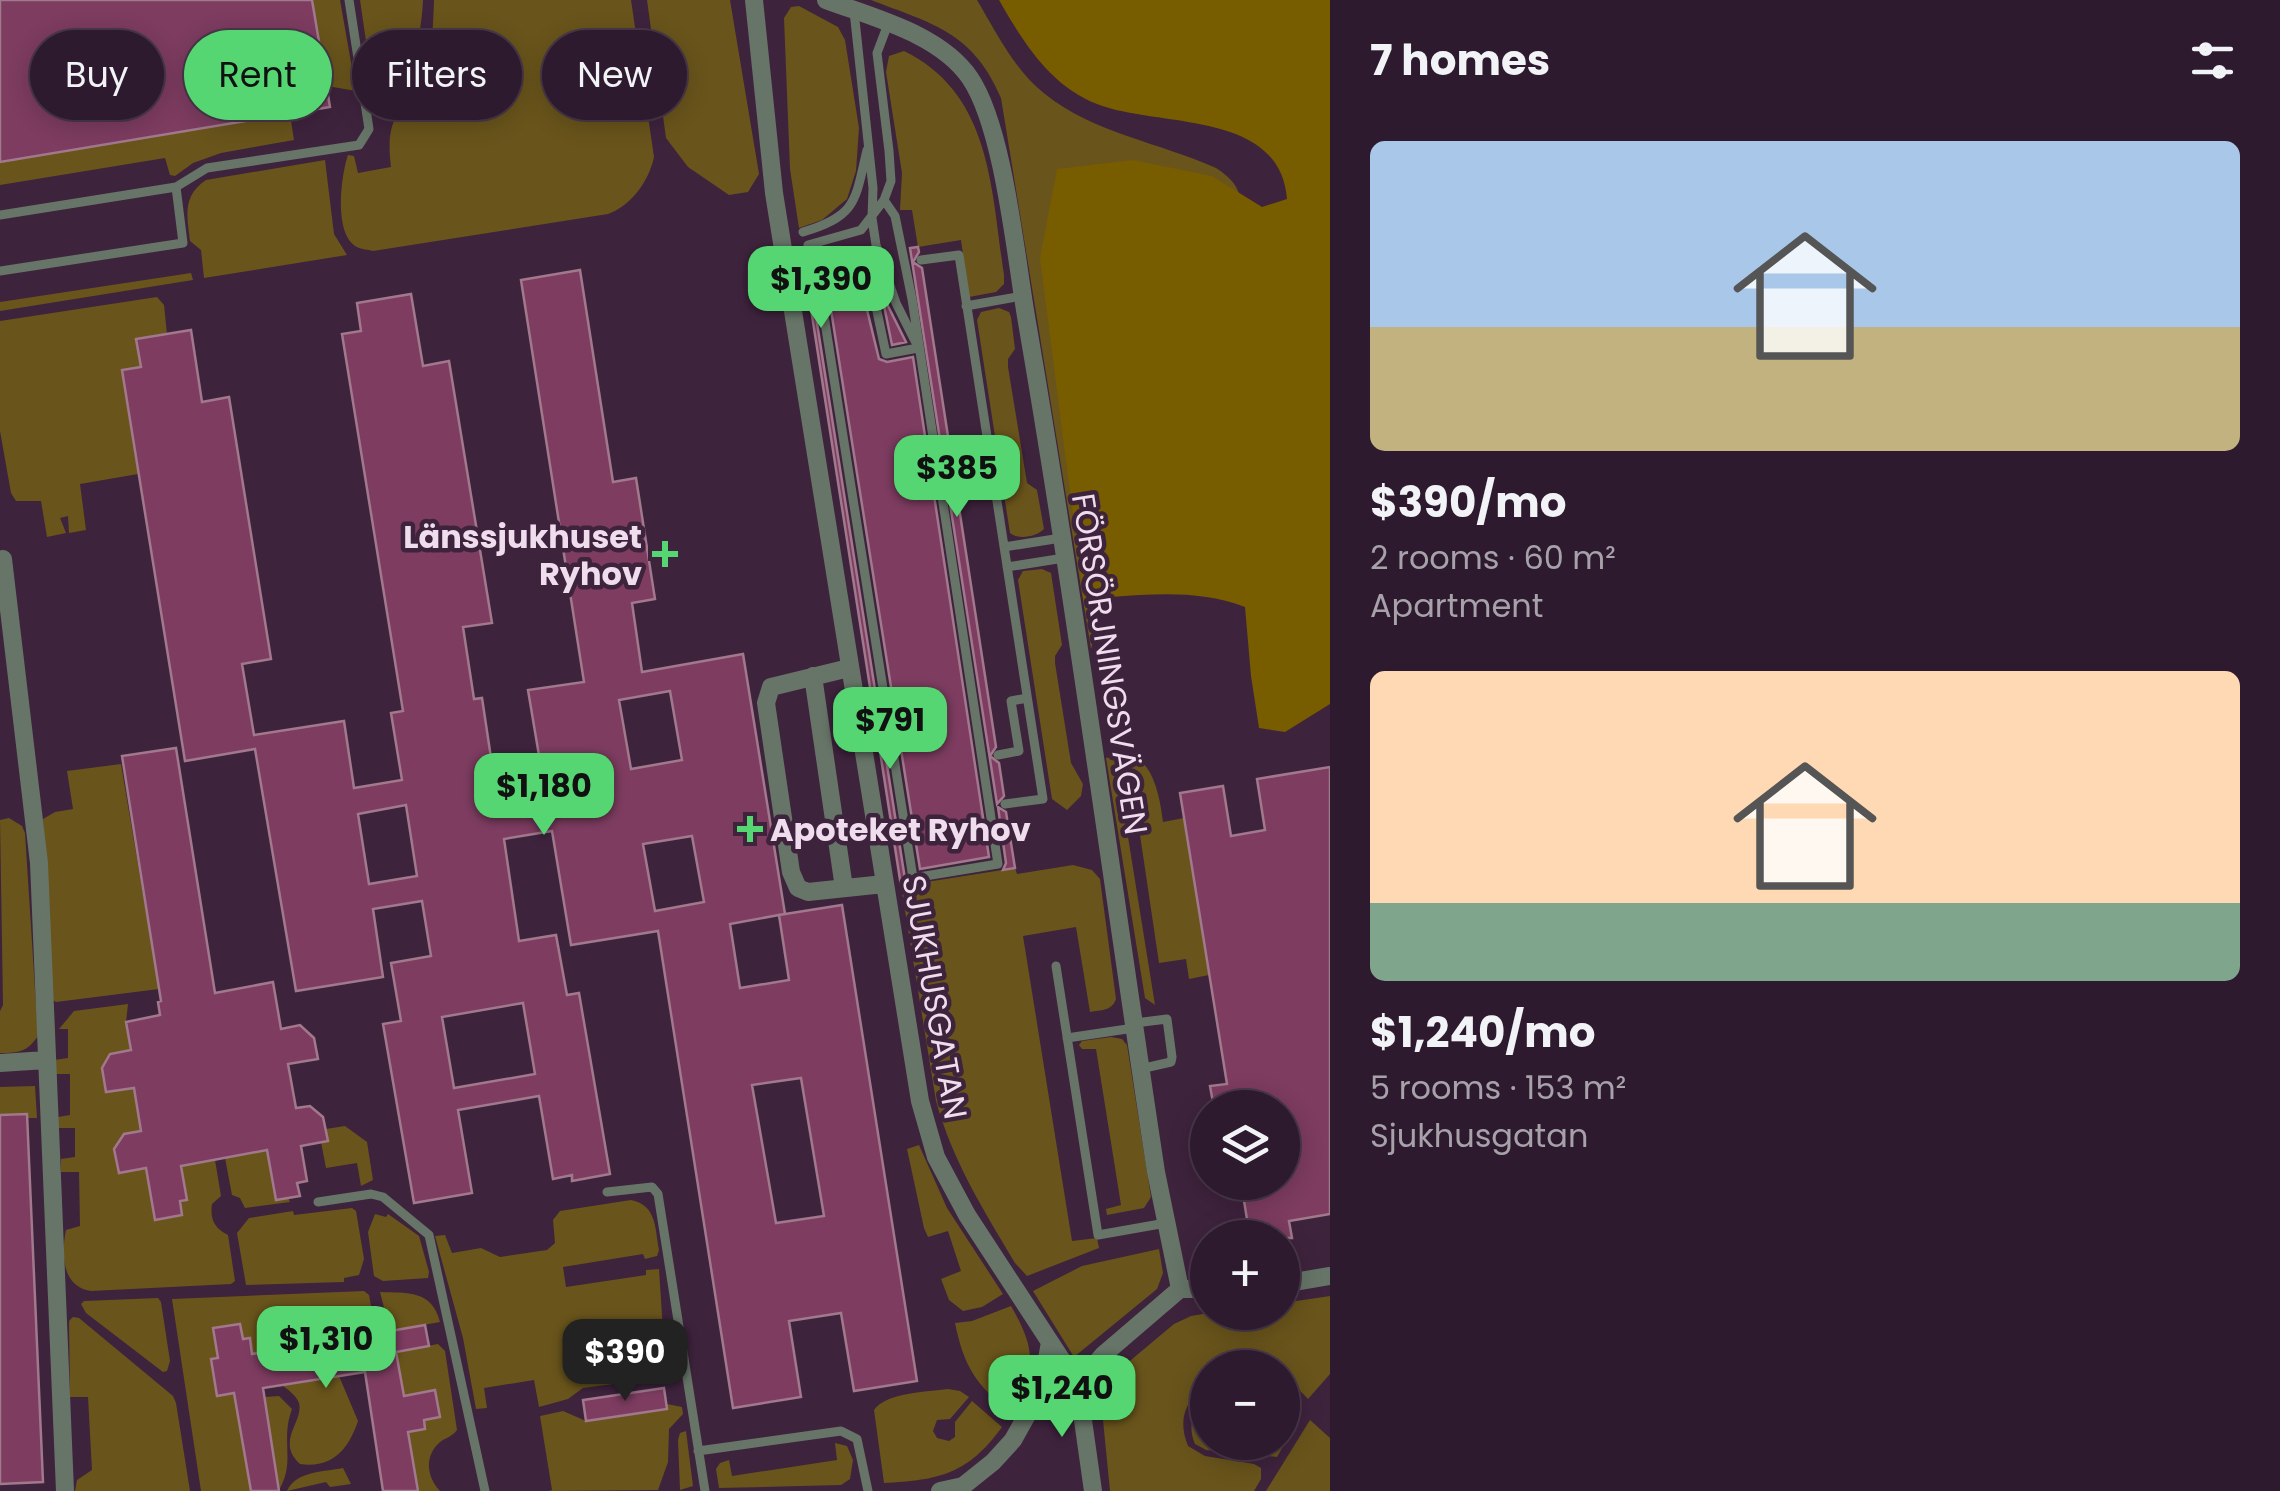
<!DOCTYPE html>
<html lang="en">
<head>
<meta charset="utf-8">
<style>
  :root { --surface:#2e1a2e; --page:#362336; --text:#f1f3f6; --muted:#a7a1aa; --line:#49384a; --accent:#55d672 }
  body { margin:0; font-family:Poppins,sans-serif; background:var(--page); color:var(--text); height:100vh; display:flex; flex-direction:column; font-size:38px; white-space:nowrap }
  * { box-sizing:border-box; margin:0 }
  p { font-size:32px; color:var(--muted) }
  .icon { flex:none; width:55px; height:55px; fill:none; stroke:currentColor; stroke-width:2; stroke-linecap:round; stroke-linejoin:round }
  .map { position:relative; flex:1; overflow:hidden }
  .side { display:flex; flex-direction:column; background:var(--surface); width:950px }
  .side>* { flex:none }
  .top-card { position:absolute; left:30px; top:30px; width:950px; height:90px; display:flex; gap:20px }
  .controls { position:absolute; left:1190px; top:1090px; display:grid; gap:20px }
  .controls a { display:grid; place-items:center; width:110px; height:110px; border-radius:50%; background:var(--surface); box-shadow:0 5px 25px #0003,0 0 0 2px var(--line); font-size:50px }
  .price { position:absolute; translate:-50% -85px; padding:0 22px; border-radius:20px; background:var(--accent); color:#111; font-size:32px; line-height:65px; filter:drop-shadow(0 2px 5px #0008) }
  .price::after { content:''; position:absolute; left:50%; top:60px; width:30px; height:22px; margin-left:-15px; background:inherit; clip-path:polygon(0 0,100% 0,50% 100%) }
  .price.current { background:#222; color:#fff }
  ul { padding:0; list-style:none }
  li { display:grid; align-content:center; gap:20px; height:530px; padding:0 40px }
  li span { display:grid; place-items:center; height:310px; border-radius:15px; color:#555 }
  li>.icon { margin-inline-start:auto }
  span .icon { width:180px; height:180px; fill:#fffc; stroke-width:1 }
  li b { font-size:42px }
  h2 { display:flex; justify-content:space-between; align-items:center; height:120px; padding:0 40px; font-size:42px }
  .tag { padding:0 35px; border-radius:45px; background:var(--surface); box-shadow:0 5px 25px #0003,0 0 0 2px var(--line); font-size:35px; line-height:90px }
  .tag.current { background:var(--accent); color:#111 }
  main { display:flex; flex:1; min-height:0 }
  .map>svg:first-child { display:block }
  .green { fill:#69541b }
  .forest { fill:#785c00 }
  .building { fill:#7d3c60; stroke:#a1788c; stroke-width:2.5; fill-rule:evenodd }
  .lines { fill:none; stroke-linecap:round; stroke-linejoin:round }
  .service { stroke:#677568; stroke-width:9 }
  .minor { stroke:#677568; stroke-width:18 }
  .poi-dot { fill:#55d672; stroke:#3e233d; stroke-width:4 }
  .labels { text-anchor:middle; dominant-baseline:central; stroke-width:9; stroke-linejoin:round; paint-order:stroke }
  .poi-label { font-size:32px; font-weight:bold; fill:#efddee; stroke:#3e233d; text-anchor:end }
  .street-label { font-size:32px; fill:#efddee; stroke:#3e233d }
</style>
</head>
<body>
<main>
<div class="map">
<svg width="1330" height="1491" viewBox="0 0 1330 1491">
  <rect width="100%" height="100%" fill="#3e233d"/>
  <path class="green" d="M312 0H340L356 91 327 86Z
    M360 0H423C421 42 411 77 383 110L375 103Z
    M434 0H631L654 157C649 181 631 206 608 214L373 251C368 249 362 250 357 247 333 235 341 175 348 155L354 156 358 173 391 167C384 110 404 117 423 72 433 49 433 25 434 0Z
    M647 0H730L759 174 748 192 729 195 688 167 666 138Z
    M871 0H977C996 32 1015 71 1045 94 1093 133 1161 143 1216 168 1233 179 1241 189 1242 210L1102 594 1103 608 1091 649 1001 98C973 32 933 24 871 0Z
    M799 6 838 27 845 40 859 128 856 171 847 199 822 220 799 228 790 169 784 18 791 7Z
    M904 51C992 94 991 190 1004 275V284L996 292 969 297 961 240 918 247 912 210H900L902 173 886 72 889 56Z
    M290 114 294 140 221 153 193 163 175 176 170 175 165 158 0 185V162Z
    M325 160 334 234 347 255 204 278 201 250 190 241C187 216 182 196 206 180Z
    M191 273 193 280 0 311V302Z
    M157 297 164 305 167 334 137 339 141 367 122 370 138 474 80 484 86 530 69 533 68 516 60 518 66 533 47 537 41 501H16L11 493 0 431V321Z
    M999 308 1009 312 1011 317 1015 349 1008 359V367L1027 483 1037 490 1044 529C1036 537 1019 540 1010 533L977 320 981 312Z
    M1042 569 1051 573 1062 645 1055 656V663L1071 763 1083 784 1081 796 1067 810 1052 799 1018 580 1023 571Z
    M1128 754C1154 761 1160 798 1163 822L1184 818 1209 975 1189 979 1186 959 1159 963Z
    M1115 756 1155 1005 1145 998 1106 758Z
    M121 764 159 989 56 1002 51 999 43 819 55 812 73 809 67 771Z
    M9 818 22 826 25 833 38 1036C27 1052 19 1053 0 1053V1011L3 1005 0 820Z
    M1073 865 1092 870 1100 879 1116 999C1112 1011 1101 1010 1090 1012L1076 927 1023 936 1072 1241 1097 1238 1099 1248 1027 1276 1015 1263C983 1209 953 1162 936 1101L901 886 1015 868 1017 874Z
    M128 1004 126 1022 131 1050 110 1054 102 1068 106 1092 134 1088 141 1131 124 1134 114 1149 119 1172 146 1168 155 1219 187 1199 181 1166 215 1160 221 1196 212 1204C210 1219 214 1228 228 1235L235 1281 231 1284 91 1291C62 1287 61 1254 66 1230L80 1226 79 1172H61V1159L75 1157V1128H58V1117L70 1115V1074H56L54 1060 68 1058V1029H59L74 1011Z
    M1111 1037 1122 1039 1127 1045 1151 1197 1144 1208 1107 1215 1106 1209 1121 1205 1096 1049H1082L1079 1045 1082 1041Z
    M35 1086 37 1118H27L26 1114 0 1115V1087Z
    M345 1126 367 1142 373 1180 361 1186 357 1163 326 1168 321 1142 328 1141 326 1129Z
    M919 1145 947 1208 1003 1294 982 1307 963 1311 949 1300 941 1279 961 1271 948 1231 928 1237 924 1228 907 1149Z
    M267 1150 290 1202 245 1208 240 1198 232 1195 225 1158Z
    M631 1200C657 1205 655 1229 659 1250L657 1256 645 1259 643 1254 563 1267 566 1287 646 1275V1270L659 1269 666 1377 583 1388 568 1399 539 1407 534 1380 484 1388 487 1408 476 1409 463 1338 435 1236 445 1235 452 1253 481 1248 500 1257 547 1250 555 1243 553 1220 560 1211Z
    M352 1208 356 1211 364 1259 359 1275 344 1278V1282L246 1285 237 1233 249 1218 293 1211 294 1215Z
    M375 1214 386 1217 388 1214 419 1236 429 1272 428 1278 383 1281 374 1276 368 1232Z
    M1159 1249 1163 1273 1157 1289 1074 1357 1033 1291 1082 1266Z
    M364 1291 369 1295 376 1333 344 1339 332 1324 329 1310 310 1344 252 1354 250 1338 243 1339 240 1324 213 1328 218 1358 211 1360 217 1395 234 1393 251 1491H201L172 1299Z
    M380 1292C408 1293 432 1290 440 1322L390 1331Z
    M1330 1296V1374L1308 1399 1283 1373 1282 1368 1248 1362 1232 1367 1208 1368 1207 1382C1186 1401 1177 1418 1188 1446L1205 1456 1254 1464 1261 1468V1479L1254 1491H1110L1102 1410 1107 1387 1113 1375 1174 1324 1191 1316 1215 1312H1282L1283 1303Z
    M158 1298 161 1302 170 1361 167 1371 163 1372 86 1313 81 1304 84 1301Z
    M1011 1306C1036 1349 1037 1370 1011 1413 976 1385 964 1367 955 1323L972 1321Z
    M73 1317 79 1318 173 1396 176 1403 190 1491H75L77 1480 92 1470 88 1397H70L69 1321Z
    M438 1344 445 1351 457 1430C451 1438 443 1438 437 1445 424 1459 428 1479 440 1491H418L408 1432 425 1429 424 1420 440 1417 434 1391 404 1396 396 1352Z
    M339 1376 358 1421C349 1448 333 1469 300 1464 275 1441 304 1422 299 1403 297 1396 287 1389 282 1385Z
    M1283 1382 1293 1395 1301 1415 1277 1457 1206 1450 1195 1444C1187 1426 1193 1409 1207 1397L1208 1442H1282Z
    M948 1389 960 1391 969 1397 950 1419 937 1420 933 1431 937 1438 949 1441 955 1437V1422L972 1401 1002 1427C968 1474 940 1480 884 1483L874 1410C887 1392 927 1392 948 1389Z
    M279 1396 292 1409C280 1442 296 1461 279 1490L265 1397Z
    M667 1404 682 1407 683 1414 669 1429 668 1462 658 1490 549 1491 552 1490 540 1416 563 1411 586 1421 667 1409Z
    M1310 1420 1330 1438V1491H1266Z
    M686 1431 693 1486 680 1490 678 1440 680 1433Z
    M835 1443 847 1446 853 1460 850 1479 841 1485 719 1488 716 1469 720 1463 729 1460 732 1476 837 1460Z
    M343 1468 351 1484 330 1487 326 1482 287 1491C296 1471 323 1472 343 1468Z"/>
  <path class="forest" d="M999 0H1330V704L1285 732 1259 728 1251 676 1245 607C1200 590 1157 594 1110 597L1098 610 1085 609 1040 258 1057 169 1133 160 1212 176 1262 207 1287 199C1280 109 1157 128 1097 104 1050 86 1023 42 999 0Z"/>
  <path class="building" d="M0 0H312L330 107 0 162Z
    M918 247 919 252 913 262 922 268 996 747 990 756 999 763 1004 796 997 804 910 248Z
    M870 254 888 306 906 342 892 345 879 281 868 265 817 270 810 279 905 879 909 885 901 886 804 264Z
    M580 270 613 482 636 478 655 599 632 603 642 672 743 654 785 914 779 915 842 905 917 1381 854 1391 841 1313 789 1321 801 1397 733 1408 658 931 571 945 552 831 504 839 519 941 556 935 567 995 579 993 610 1174 572 1181V1175L553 1179 539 1096 458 1110 472 1193 414 1203 383 1024 401 1021 391 963 431 956 422 901 373 909 383 977 296 991 255 749 185 761 122 370 141 367 136 339 191 330 202 402 229 397 271 659 242 664 254 735 344 721 354 788 402 780 391 713 403 711 342 334 361 331 357 303 411 294 423 366 449 361 492 623 463 627 474 699 482 698 499 811 547 803 528 690 584 682 521 280ZM670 691 682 760 631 769 619 700ZM406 805 417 876 369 884 358 814ZM692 836 704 902 655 911 643 844ZM779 915 789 980 740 988 730 924ZM523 1003 535 1074 454 1088 442 1017ZM801 1078 824 1216 776 1223 752 1085Z
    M860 281 879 359 887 362 913 357 989 857 920 869 827 285Z
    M176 748 215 993 273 982 281 1029 300 1025 314 1038 318 1059 288 1064 296 1108 310 1106 323 1117 328 1141 301 1146 307 1181 297 1183 300 1196 276 1200 267 1150 181 1166 187 1200 180 1201 182 1215 155 1220 146 1168 119 1173 114 1149 124 1134 141 1131 134 1088 106 1092 102 1068 110 1054 131 1050 126 1022 160 1015 158 1002 161 1001 122 756Z
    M1330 767V1214L1289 1221 1292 1238H1250L1241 1182H1282V1108H1214L1210 1086 1227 1084 1180 793 1223 786 1231 836 1265 830 1257 779Z
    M998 807 1006 812 1015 868 1003 870 1006 863Z
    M27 1114 43 1482 0 1484V1115Z
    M330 1310 332 1324 341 1322 344 1339 425 1325 429 1346 396 1352 404 1396 435 1390 440 1417 424 1420 425 1429 408 1432 418 1491H383L365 1372 263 1388 279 1491H251L234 1393 217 1396 211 1359 218 1358 213 1328 240 1324 243 1339 250 1338 252 1354 310 1344 305 1314Z
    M664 1388 667 1409 586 1421 583 1400Z"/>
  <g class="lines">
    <path class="service" d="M854 11 873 188 872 218 876 245 896 303 915 341
      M884 200 895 216 912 299 998 864 913 878 818 278 864 272 871 283 886 354 918 348
      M0 215 176 187 207 168 359 145 369 129 349 0
      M803 232C857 216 855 201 867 150
      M808 245 861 230 884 200 891 181 889 151 877 53 888 24
      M921 260 959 255 1043 799 1005 804
      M0 271 183 243 176 187
      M966 306 1022 296
      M1004 547 1061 538
      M1007 567 1064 558
      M998 755 1019 751 1011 701 1027 698
      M1056 966 1098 1235 1166 1223
      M1135 1023 1167 1019 1172 1057 1171 1062 1140 1069
      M1067 1038 1134 1028
      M607 1192 652 1187 658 1194 705 1491
      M318 1202 371 1194 383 1197 429 1235 485 1491
      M698 1451 841 1431 857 1439 868 1491"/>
    <path class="minor" d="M754 0 774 193 920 1101 936 1157 967 1215 1078 1385 1093 1491
      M826 0C874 18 940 34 970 78 1005 130 1016 263 1028 328 1076 608 1113 890 1156 1172L1180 1289 1103 1355 1078 1385
      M3 559 39 863 65 1491
      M849 668 771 687 766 703 791 872 798 888 808 892 884 884
      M813 676 844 888
      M0 1063 46 1060
      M1282 1284 1330 1276
      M1180 1289H1208
      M940 1491 963 1486 993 1462 1013 1440 1042 1388 1050 1342"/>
  </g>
  <g class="poi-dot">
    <path d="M660 539h10v10h10v10h-10v10h-10v-10h-10v-10h10z"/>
    <path d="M745 814h10v10h10v10h-10v10h-10v-10h-10v-10h10z"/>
  </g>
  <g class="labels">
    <g class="poi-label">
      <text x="642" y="536">Länssjukhuset<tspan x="642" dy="37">Ryhov</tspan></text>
      <text x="770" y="829" text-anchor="start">Apoteket Ryhov</text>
    </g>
    <g class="street-label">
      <text transform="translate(1110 664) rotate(81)">FÖRSÖRJNINGSVÄGEN</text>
      <text transform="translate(935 997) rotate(80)">SJUKHUSGATAN</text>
    </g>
  </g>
</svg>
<div class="controls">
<a><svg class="icon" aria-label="layers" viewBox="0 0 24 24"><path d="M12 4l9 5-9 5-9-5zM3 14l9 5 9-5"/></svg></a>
<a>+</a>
<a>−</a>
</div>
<b class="price" style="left:821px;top:331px">$1,390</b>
<b class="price" style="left:957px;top:520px">$385</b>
<b class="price" style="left:890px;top:772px">$791</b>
<b class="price" style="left:544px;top:838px">$1,180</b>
<b class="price" style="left:326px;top:1391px">$1,310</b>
<b class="price current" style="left:625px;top:1404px">$390</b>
<b class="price" style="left:1062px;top:1440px">$1,240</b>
<div class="top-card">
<a class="tag">Buy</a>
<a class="tag current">Rent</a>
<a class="tag">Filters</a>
<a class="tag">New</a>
</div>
</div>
<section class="side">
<h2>7 homes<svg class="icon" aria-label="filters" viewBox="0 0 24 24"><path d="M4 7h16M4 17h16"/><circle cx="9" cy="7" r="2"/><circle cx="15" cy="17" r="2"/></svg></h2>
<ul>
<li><span style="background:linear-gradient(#a9c7e8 60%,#c2b280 0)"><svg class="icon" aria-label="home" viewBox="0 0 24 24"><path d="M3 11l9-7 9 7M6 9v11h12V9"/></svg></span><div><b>$390/mo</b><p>2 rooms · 60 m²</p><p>Apartment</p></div></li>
<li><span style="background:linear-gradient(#ffd9b3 75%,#7fa58c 0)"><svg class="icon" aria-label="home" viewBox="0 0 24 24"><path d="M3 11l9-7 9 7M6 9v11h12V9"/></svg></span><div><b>$1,240/mo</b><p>5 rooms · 153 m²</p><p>Sjukhusgatan</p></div></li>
</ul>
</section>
</main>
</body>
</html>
